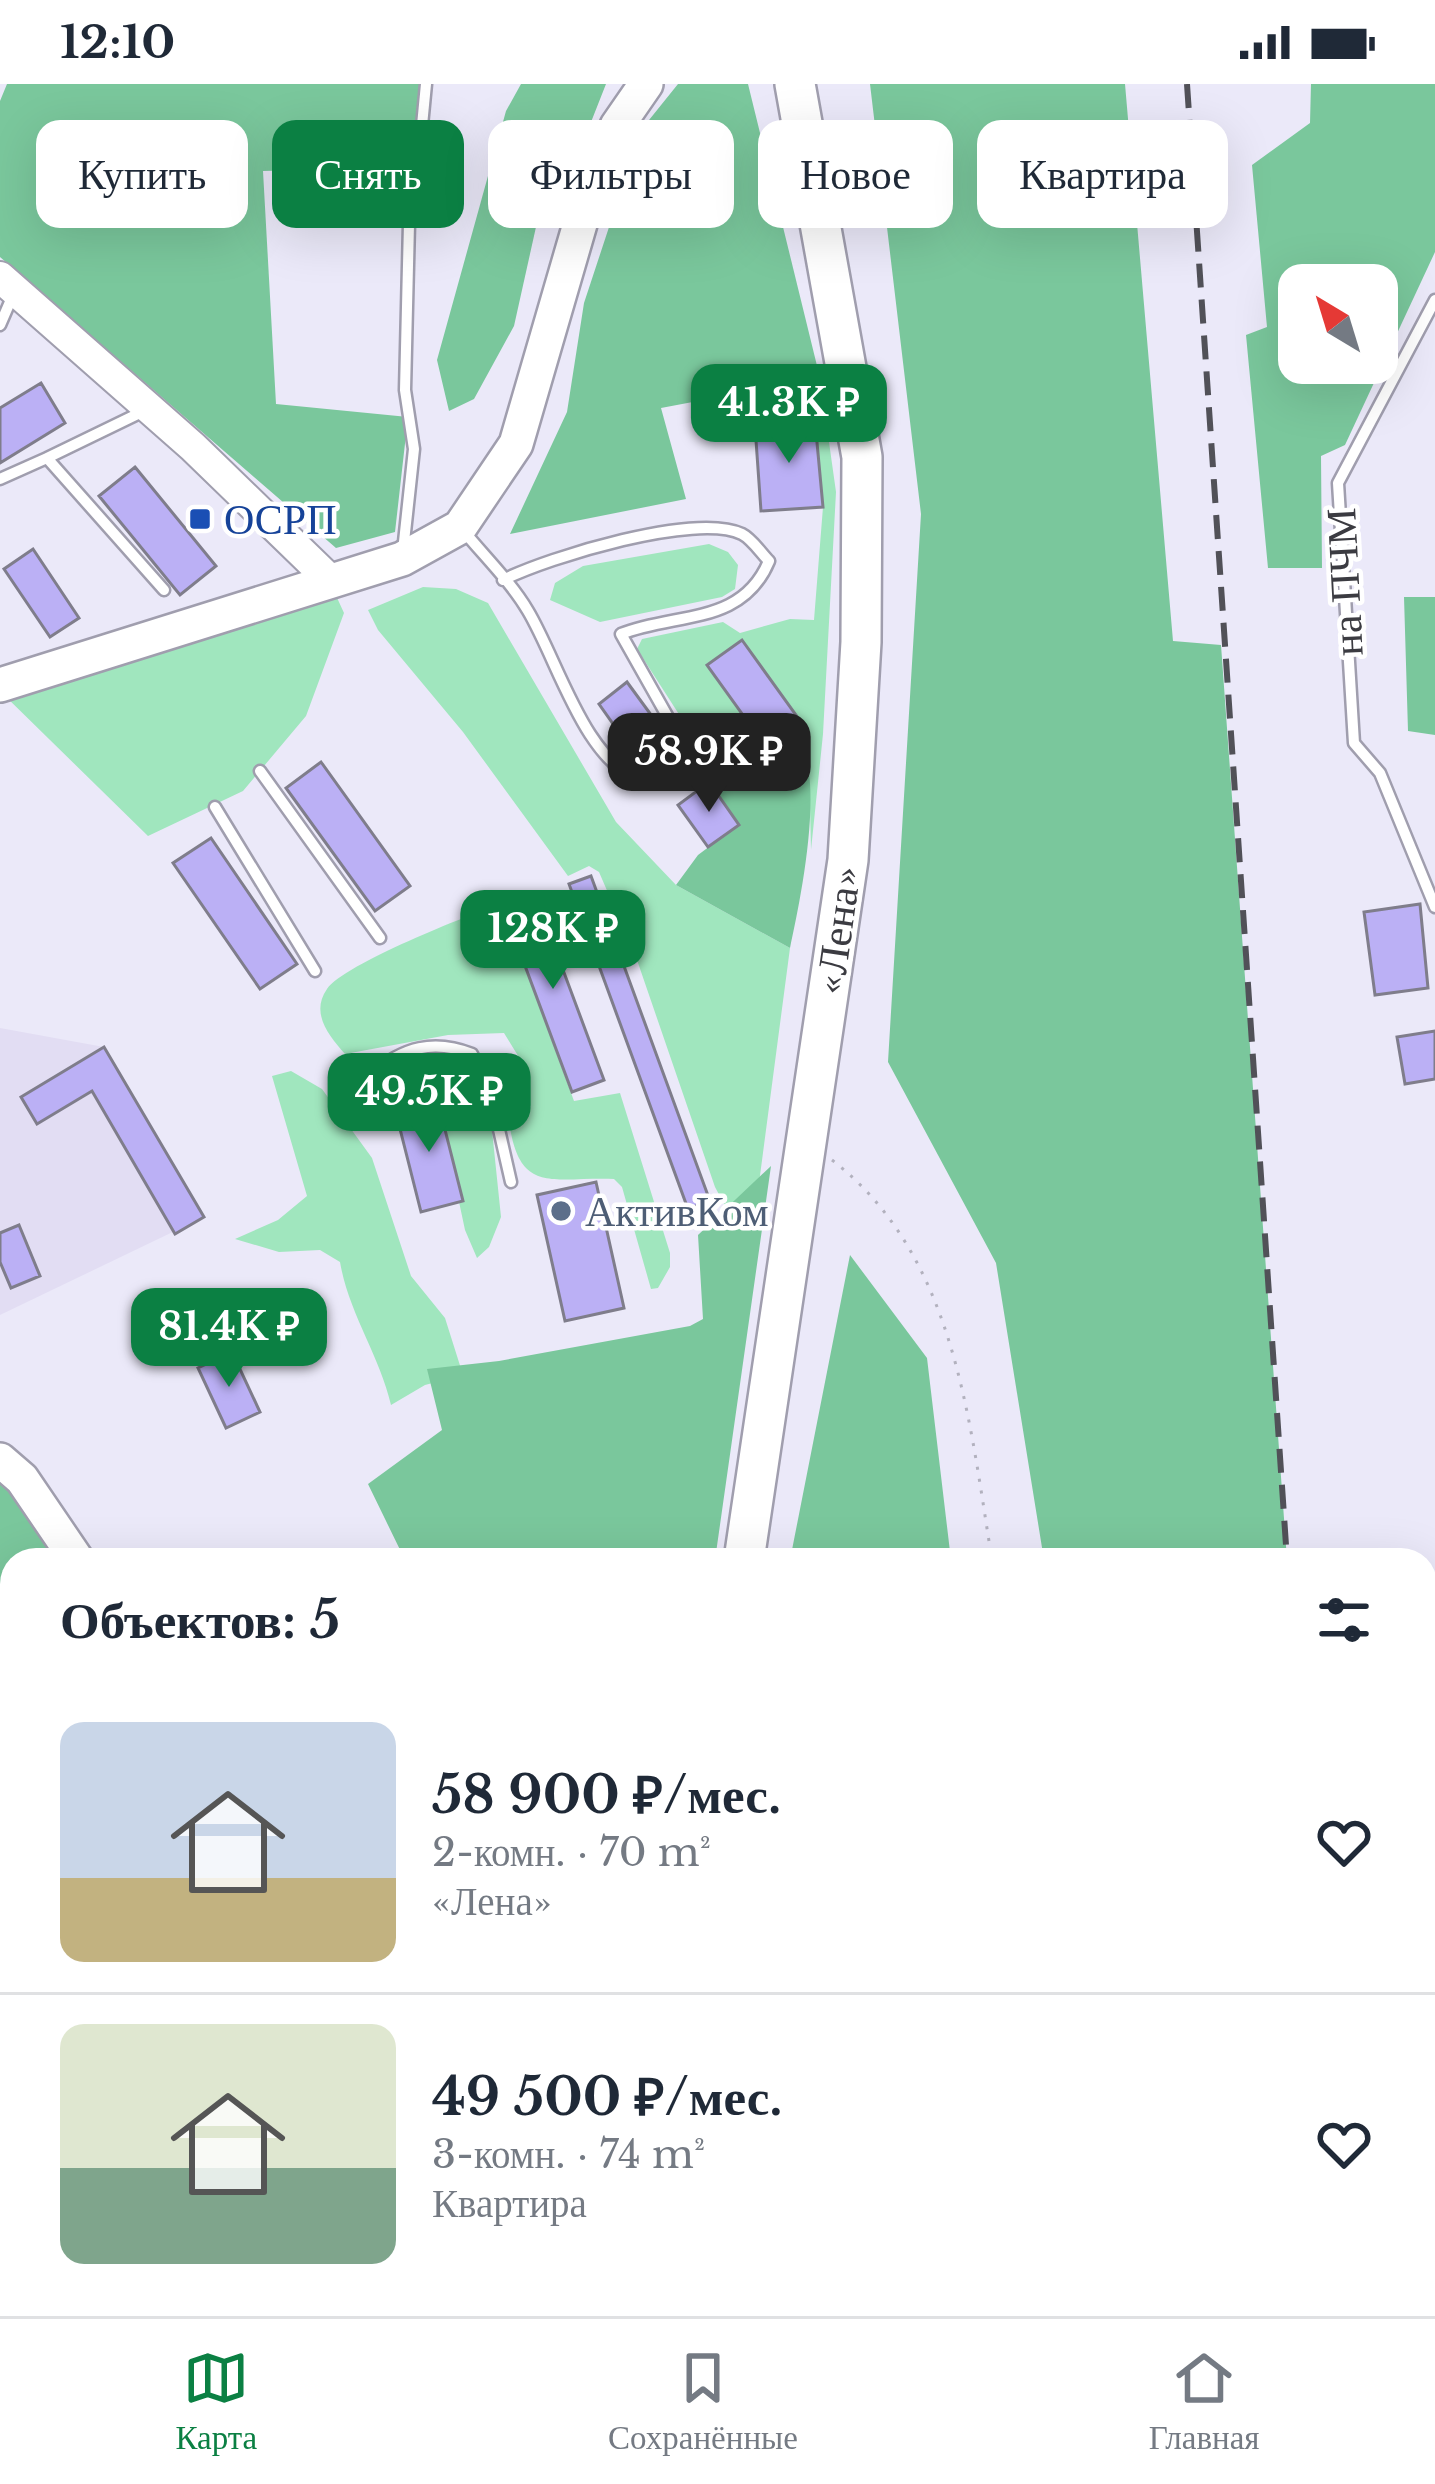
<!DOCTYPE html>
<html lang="ru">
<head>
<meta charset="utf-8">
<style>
  :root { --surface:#fff; --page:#f6f6f7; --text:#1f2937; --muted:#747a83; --line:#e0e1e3; --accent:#0b8043 }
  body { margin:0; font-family:"Libre Baskerville",serif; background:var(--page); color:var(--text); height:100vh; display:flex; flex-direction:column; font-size:45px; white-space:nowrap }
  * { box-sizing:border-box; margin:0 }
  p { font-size:39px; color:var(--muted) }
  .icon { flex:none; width:66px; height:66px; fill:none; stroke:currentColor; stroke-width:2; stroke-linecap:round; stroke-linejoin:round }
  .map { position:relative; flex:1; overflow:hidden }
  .drawer { position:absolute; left:0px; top:1464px; width:1437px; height:768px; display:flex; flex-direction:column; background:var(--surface); border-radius:36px 36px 0 0; box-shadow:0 12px 48px #0002 }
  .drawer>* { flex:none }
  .banner { position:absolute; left:36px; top:36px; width:1365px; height:108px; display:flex; gap:24px }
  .needle { width:78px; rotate:322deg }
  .tools { position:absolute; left:1278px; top:180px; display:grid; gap:24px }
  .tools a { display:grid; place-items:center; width:120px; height:120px; border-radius:24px; background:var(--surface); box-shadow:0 12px 48px #0002; font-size:60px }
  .price { position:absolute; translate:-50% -102px; padding:0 27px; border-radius:24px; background:var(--accent); color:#fff; font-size:39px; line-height:78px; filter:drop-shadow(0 3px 6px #0008) }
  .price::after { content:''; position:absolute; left:50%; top:72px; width:36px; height:27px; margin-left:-18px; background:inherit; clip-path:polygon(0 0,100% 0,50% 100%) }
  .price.selected { background:#222; color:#fff }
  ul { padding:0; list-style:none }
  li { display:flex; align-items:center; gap:36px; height:300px; padding:0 60px }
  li+li { border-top:3px solid var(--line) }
  li span { display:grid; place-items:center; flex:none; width:336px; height:240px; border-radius:24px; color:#555 }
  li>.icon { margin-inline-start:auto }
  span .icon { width:144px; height:144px; fill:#fffc; stroke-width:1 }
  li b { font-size:51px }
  h2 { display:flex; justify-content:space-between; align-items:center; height:144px; padding:0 60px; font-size:51px }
  .chip { padding:0 42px; border-radius:24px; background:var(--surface); box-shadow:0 12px 48px #0002; font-size:42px; line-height:108px }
  .chip.selected { background:var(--accent); color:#fff }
  .status { display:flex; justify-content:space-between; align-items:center; height:84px; padding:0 60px; background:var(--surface); direction:ltr }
  .status svg { height:33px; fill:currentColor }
  .menu { display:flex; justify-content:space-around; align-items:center; height:168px; border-top:3px solid var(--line); background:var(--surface); font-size:33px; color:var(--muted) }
  .menu a { display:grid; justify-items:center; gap:6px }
  .menu .selected { color:var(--accent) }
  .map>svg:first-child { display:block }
  .industrial { fill:#e2ddf3 }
  .green { fill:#a0e6be }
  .forest { fill:#7ac79c; fill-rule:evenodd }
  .building { fill:#bbb0f5; stroke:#7f7d8b; stroke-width:3 }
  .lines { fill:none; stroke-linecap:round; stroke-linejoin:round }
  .lane-casing { stroke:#a09eae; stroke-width:15 }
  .secondary-casing { stroke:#a09eae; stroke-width:34 }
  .primary-casing { stroke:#a09eae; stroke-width:38 }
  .highway-casing { stroke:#a09eae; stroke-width:44 }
  .path { stroke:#b2b1be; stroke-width:3; stroke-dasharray:3 9; stroke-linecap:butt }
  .lane { stroke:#fff; stroke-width:10 }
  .secondary { stroke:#fff; stroke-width:30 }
  .primary { stroke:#fff; stroke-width:33 }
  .highway { stroke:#fff; stroke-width:39 }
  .rail { stroke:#515158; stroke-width:6; stroke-dasharray:24 12; stroke-linecap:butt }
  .transit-dot { fill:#1a4fb4; stroke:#fff; stroke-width:4.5 }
  .service-dot { fill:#5c6f8a; stroke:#fff; stroke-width:4.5 }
  .labels { text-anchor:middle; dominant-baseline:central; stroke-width:9; stroke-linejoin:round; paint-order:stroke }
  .transit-label { font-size:42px; fill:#164399; stroke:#fff; text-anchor:start }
  .street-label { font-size:42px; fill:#3b3b41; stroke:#fff }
  .service-label { font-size:42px; fill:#4e5e75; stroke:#fff; text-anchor:start }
</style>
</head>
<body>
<div class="status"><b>12:10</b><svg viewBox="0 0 49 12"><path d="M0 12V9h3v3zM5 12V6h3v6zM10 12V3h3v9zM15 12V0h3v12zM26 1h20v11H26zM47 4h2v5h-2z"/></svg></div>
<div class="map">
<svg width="1435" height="2232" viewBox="0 0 1435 2232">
  <rect width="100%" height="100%" fill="#ebe9f9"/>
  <path class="industrial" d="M0 944 104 963 204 1133 0 1231Z"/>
  <path class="green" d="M820 294 836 408 823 650 811 766 809 678 724 651 709 677 637 565 642 555 723 538 740 549 790 535 814 536 823 423 811 319Z
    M709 460 728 468 738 481 735 505 722 513 600 538 550 516 555 499 583 482Z
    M328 494 344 529 306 632 243 707 148 752 0 607Z
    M423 503 456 505 488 519 616 738 676 801 790 864 754 1137 741 1152 715 1103 637 876 599 788 589 782 568 792 463 648 378 546 368 526Z
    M502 820 574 1017 620 1009 670 1169V1183L658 1204 651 1205 622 1103 614 1095C551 1093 519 1111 509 1037L531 1023 520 1002 528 988 504 949 448 951 345 970C329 952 310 929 327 905 344 880 470 830 502 820Z
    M431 978 462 984 479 999 490 1027 501 1133 489 1163 477 1174 465 1146 437 1014 395 1025 391 1007 398 991Z
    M291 987 322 1005 372 1074 411 1192 445 1234 463 1291 425 1301 391 1321C379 1270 349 1230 340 1178L320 1166 279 1168 235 1155 278 1136 307 1112 272 992Z"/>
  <path class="forest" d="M7 0H426L418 83 263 87 276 320 408 333 395 448 336 464 0 173V17Z
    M521 0H606L580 66 544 107 514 242 474 315 449 327 437 276 506 27Z
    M678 0H748L820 294 661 324 686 415 510 450 567 328 584 219 641 46Z
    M870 0H1125L1173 557 1221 561 1287 1476H1044L996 1179 888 978 921 430Z
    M1311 0H1435V168L1345 361 1321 372 1322 484H1268L1246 251 1267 243 1252 81 1310 39ZM1299 201H1377V279H1299Z
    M1404 513H1435V651L1408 647Z
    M760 629C770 633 785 637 793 645 829 683 800 817 790 864L676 801 698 771 738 741C705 692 699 681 740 633Z
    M771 1082 715 1476H405L368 1400 442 1346 427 1285 499 1277 690 1242 703 1235 698 1151Z
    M850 1171 927 1274 951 1476H790Z
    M0 1376 77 1476H12V1790L0 1771Z
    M241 2220H393L396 2232H247Z
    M419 2220H609L607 2232H423Z
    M696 2220H1342L1343 2232H696Z"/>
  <path class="building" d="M41 299 65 339 0 379V324Z
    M815 337 823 423 761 427 755 342Z
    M135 383 216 482 180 511 99 412Z
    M33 465 79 534 50 553 4 485Z
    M742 556 798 634 763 659 707 581Z
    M627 598 657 639 628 661 599 620Z
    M321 678 410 802 375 827 286 704Z
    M709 698 739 741 708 763 678 721Z
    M211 754 297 880 260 905 173 779Z
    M591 792 710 1117 688 1125 569 800Z
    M534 808 604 996 572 1008 502 820Z
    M1420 820 1428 904 1375 911 1364 828Z
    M1435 947V995L1405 1000 1397 953Z
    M104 963 204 1133 175 1150 92 1007 37 1040 21 1013Z
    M437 1014 463 1117 421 1128 395 1025Z
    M596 1098 624 1224 565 1237 537 1111Z
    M19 1141 40 1192 11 1204 0 1178V1149Z
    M232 1268 260 1328 226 1344 198 1284Z"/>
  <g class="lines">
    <defs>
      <path id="lane" d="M1435 216 1338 399 1354 659 1380 689 1435 823
        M0 241 13 211
        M146 326 47 374 164 506
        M0 395 47 374
        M462 445C484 472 511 498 528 527 558 577 584 676 641 697L674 668V644L621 550C676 528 742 542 769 477 761 469 752 455 742 450 696 428 549 473 503 496
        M403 467 414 365 405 306 410 98 418 83 426 0
        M260 687 380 854
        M215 723 315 887
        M372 990C403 963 434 955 472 970L492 1015 511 1098"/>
      <path id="secondary" d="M0 193 193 363 328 494"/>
      <path id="primary" d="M0 601 402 475 460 443 516 360 589 109 617 42 646 0
        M0 1376 22 1395 77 1476
        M393 2220 396 2232"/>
      <path id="highway" d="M744 1476 848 776 861 558 862 373 795 0
        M633 2232 635 2220"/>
    </defs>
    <use href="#lane" class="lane-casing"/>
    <use href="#secondary" class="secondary-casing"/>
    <use href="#primary" class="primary-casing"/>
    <use href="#highway" class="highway-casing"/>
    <path class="path" d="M832 1076C955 1171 969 1335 992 1476
      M0 1809 12 1826
      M224 2220 230 2232
      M1037 2220V2232"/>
    <use href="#lane" class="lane"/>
    <use href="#secondary" class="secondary"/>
    <use href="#primary" class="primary"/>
    <use href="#highway" class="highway"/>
    <path class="rail" d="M1187 0 1287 1476
      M1342 2220 1343 2232"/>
  </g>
  <rect class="transit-dot" x="188" y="423" width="24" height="24" rx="6"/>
  <circle class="service-dot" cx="561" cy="1127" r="12"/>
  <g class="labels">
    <g class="transit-label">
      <text x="224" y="435">ОСРП</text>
    </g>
    <g class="street-label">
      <text transform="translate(1344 498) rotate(-93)">на ПЧМ</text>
      <text transform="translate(837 846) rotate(-82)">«Лена»</text>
    </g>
    <g class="service-label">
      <text x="585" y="1127">АктивКом</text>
    </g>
  </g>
</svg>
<div class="tools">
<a><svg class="needle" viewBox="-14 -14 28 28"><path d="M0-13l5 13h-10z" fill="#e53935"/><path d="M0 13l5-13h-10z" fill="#747a83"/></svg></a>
</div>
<b class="price" style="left:789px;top:382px">41.3K ₽</b>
<b class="price selected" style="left:709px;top:731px">58.9K ₽</b>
<b class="price" style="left:553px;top:908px">128K ₽</b>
<b class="price" style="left:429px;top:1071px">49.5K ₽</b>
<b class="price" style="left:229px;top:1306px">81.4K ₽</b>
<div class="banner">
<a class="chip">Купить</a>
<a class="chip selected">Снять</a>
<a class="chip">Фильтры</a>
<a class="chip">Новое</a>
<a class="chip">Квартира</a>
</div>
<section class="drawer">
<h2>Объектов: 5<svg class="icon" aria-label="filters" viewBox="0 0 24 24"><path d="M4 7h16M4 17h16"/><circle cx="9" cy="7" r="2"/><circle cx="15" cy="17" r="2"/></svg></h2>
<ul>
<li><span style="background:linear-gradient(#c9d6e8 65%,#c2b280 0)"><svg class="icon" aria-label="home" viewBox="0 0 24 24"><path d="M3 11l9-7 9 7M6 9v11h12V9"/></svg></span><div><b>58 900 ₽/мес.</b><p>2-комн. · 70 m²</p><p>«Лена»</p></div><svg class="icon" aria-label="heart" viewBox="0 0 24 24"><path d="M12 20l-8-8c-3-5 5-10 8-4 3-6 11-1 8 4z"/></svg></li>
<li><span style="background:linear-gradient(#dfe7d0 60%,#7fa58c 0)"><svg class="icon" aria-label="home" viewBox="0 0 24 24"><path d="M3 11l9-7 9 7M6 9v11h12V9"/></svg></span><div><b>49 500 ₽/мес.</b><p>3-комн. · 74 m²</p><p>Квартира</p></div><svg class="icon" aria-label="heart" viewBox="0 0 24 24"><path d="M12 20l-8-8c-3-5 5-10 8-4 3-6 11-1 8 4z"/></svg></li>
</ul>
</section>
</div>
<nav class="menu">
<a class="selected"><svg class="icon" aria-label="map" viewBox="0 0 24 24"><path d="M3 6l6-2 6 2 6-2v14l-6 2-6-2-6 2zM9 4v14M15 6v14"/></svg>Карта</a>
<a><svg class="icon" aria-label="saved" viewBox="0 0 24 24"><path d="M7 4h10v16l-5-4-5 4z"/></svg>Сохранённые</a>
<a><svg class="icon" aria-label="home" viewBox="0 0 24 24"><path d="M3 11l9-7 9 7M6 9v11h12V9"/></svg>Главная</a>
</nav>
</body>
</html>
